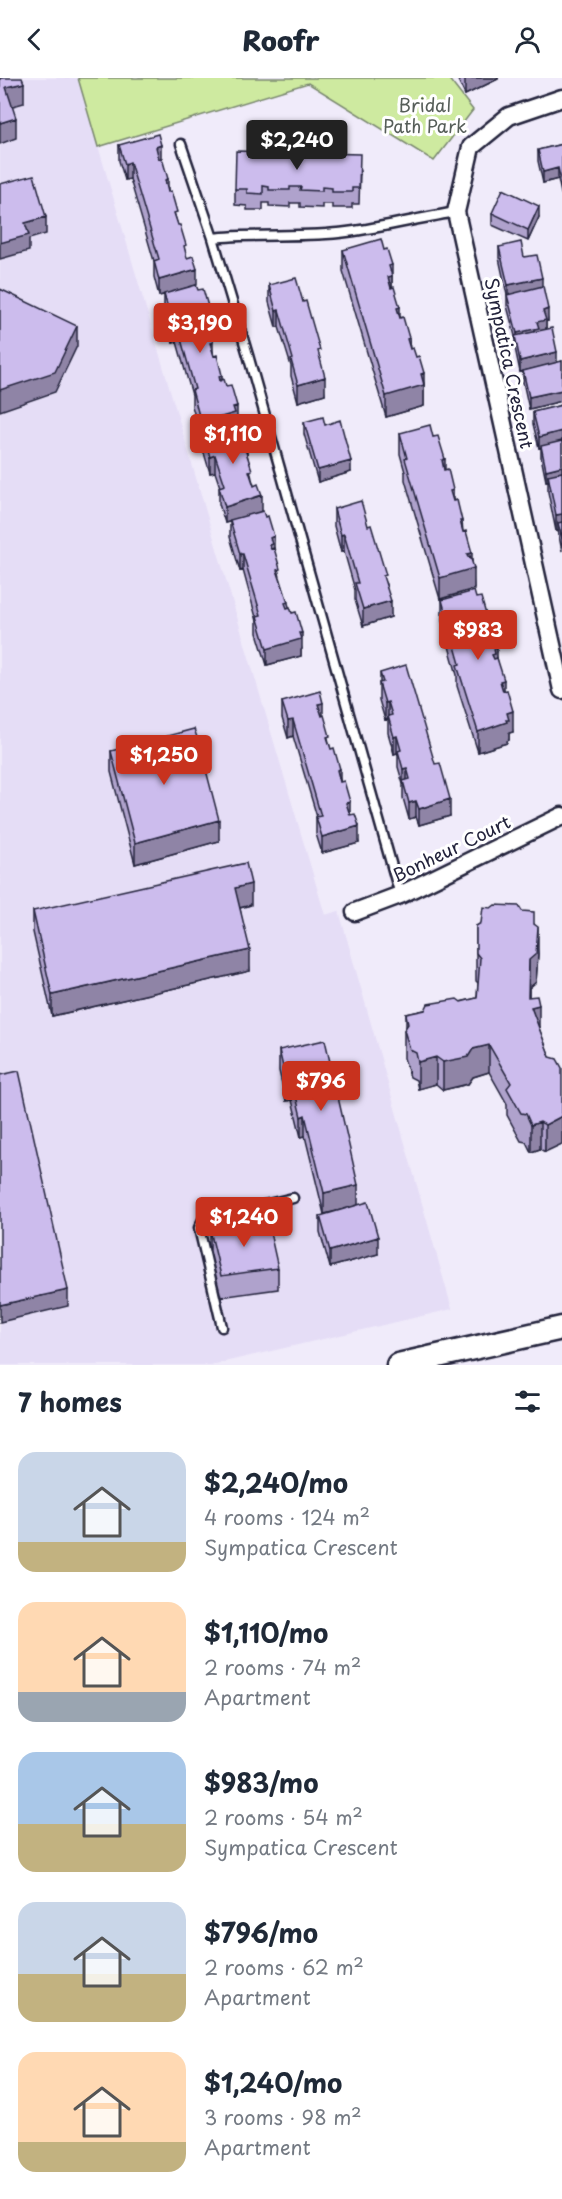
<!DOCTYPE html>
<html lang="en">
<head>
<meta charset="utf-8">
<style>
  :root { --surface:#fff; --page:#f6f6f7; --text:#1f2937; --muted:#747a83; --accent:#c8321e }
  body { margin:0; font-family:"Playpen Sans",sans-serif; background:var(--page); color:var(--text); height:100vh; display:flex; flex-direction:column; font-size:22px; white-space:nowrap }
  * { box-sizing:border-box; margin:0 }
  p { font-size:20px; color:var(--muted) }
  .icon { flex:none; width:33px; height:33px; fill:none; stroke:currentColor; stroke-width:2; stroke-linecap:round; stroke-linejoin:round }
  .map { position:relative; height:1287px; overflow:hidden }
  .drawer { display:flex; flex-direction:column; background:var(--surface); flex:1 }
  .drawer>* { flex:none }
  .price { position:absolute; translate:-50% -51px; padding:0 14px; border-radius:6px; background:var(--accent); color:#fff; font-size:20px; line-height:39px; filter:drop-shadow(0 2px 3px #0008) }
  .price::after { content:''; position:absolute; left:50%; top:36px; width:18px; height:14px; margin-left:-9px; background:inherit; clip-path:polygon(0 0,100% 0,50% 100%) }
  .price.on { background:#222; color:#fff }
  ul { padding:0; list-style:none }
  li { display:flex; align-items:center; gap:18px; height:150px; padding:0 18px }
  li span { display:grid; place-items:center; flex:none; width:168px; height:120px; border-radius:18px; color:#555 }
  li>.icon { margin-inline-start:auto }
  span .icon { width:72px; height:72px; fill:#fffc; stroke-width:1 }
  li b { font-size:26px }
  h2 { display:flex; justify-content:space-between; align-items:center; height:72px; padding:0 18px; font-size:26px }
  header { display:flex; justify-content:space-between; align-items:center; height:78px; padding:0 18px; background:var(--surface); font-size:27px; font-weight:800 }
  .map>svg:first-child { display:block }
  .built { fill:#e5ddf6 }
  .green { fill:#ceeaa0; stroke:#78866e; stroke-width:1.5 }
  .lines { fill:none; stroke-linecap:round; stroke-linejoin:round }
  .lane-casing { stroke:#22223b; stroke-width:13 }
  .street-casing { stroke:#22223b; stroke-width:21 }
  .secondary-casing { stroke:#22223b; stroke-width:27 }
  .lane { stroke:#fff; stroke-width:8 }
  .street { stroke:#fff; stroke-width:16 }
  .secondary { stroke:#fff; stroke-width:22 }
  .wall { fill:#afa2cc; stroke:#22223b; stroke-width:1.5 }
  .shaded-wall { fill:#8f84a6; stroke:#22223b; stroke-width:1.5 }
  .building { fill:#ccbced; stroke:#22223b; stroke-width:1.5 }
  .labels { text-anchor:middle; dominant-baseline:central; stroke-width:6; stroke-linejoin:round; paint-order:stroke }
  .park-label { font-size:18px; fill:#565e59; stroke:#fff }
  .street-label { font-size:18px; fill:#22223b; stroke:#fff }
</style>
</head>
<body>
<header><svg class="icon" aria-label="back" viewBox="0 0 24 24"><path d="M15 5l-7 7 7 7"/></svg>Roofr<svg class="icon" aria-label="person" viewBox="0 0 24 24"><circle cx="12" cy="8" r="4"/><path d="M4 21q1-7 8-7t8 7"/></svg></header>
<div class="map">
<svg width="562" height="1287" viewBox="0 0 562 1287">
  <rect width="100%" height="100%" fill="#f0ebfa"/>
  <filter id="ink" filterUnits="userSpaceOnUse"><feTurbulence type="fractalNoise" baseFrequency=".0167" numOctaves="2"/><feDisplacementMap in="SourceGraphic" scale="12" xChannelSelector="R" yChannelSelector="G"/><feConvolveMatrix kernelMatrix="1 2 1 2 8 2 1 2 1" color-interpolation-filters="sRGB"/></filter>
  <g filter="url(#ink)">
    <path class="built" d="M0 0H78L325 837 339 833 452 1231 211 1287H0Z"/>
    <path class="green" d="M78 0H448L473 32 434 83 308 5 98 69Z"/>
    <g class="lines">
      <defs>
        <path id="lane" d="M181 66 213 160 248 277 400 817
          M213 160C257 155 303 160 347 154 384 149 420 140 456 134
          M222 1249 199 1150 203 1142 293 1120"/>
        <path id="street" d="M562 20 509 38 471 69 456 134 562 612
          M355 834 400 817 562 738"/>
        <path id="secondary" d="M398 1287 562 1250"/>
      </defs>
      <use href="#lane" class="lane-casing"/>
      <use href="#street" class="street-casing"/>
      <use href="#secondary" class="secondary-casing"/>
      <use href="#lane" class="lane"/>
      <use href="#street" class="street"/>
      <use href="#secondary" class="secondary"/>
    </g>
    <path class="wall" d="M457 0H498V1L465 17Z
      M562 66 561 115 558 101 543 105 538 83V72Z
      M119 67 161 80 168 113 186 177 209 248 213 276 237 344 235 345V349L247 376 252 401 274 473 280 499 302 571 301 572V578L267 587 257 555V543L243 492 240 493 230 459V444L225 445 219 426V409H220L215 394 210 395 204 375V360L201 361 192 328V317L177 264 173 265 164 232V217L159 218 154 199V183L130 101 125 102 119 83Z
      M360 93 359 126H352V130H332V126H322V130L300 129V125H290V129L269 128V125H263V132H247V128L235 127V111Z
      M492 135 539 139 528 163 492 147Z
      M499 169 524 179 542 208 548 243H546V251L557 285 562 283V323L529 331 523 304V293L520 294 515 270V258L507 228V217L499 180Z
      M343 172H384L392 187V209L400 240 409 260 410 271 424 305V328L386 339 343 193Z
      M269 207 320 282 325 316 298 324 291 298V288L279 249H276L269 224Z
      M562 327V473L558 453H556L548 414V403H546L541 379V369L539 370 533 346V334Z
      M304 344 325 347 351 394 318 404 304 356Z
      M400 355 445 392 453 423 462 443 463 454 472 484 474 511 440 521 405 402V394L400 376Z
      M334 431 386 506 391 539 363 548 355 522V512L344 473 341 474 334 448Z
      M442 522 487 550 497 580 513 654 509 655V662L507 663V665L478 674 457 608V597L442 543Z
      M380 595 450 738 419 747 416 739 409 741 403 720V706L398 689V677L397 675 394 676 388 655V641L385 642 379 622V605H380Z
      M282 624 323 638 330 669 359 765 322 775 316 756V739H317L293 658 288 660 282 640Z
      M111 673 198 675 219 763 135 786 111 694Z
      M251 827 240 830 250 893 52 938 33 854V833Z
      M534 846 538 876 536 904 529 910V919L539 950 550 979 545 1074 540 1071 531 1074 526 1064 521 1063 507 1037V1026L489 994 473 999 468 1006 443 1012 436 1006 418 1011 416 1002 410 999 404 980V952L406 949V936L477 920 478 905 476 903V848Z
      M279 972 358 1127 378 1176 330 1189 320 1154V1138L337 1133 324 1136 305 1058 301 1059 292 1022 286 1023 279 993Z
      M210 1152 278 1190V1211L221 1219 210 1173Z"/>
    <path class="shaded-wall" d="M465 0H498V1L465 17Z
      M24 5V25L6 30V9Z
      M16 40V60L0 66V45Z
      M161 67V83L156 85V69Z
      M130 84V101L125 102V86Z
      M558 90V101L543 105V94Z
      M168 101V118L165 102Z
      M561 103H562V114L561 115Z
      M539 128V139L528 163V152Z
      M46 139V156L29 161V173L0 181V165L25 145Z
      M197 191V207L159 218V202Z
      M392 198V219L388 199Z
      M542 200V212L508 219V207Z
      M400 229V250L397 230Z
      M548 231V243H546V253L517 267V255L537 244 543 233Z
      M209 232V248L207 249 203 239 205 233Z
      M279 232V249H276V233Z
      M177 247V264L173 265V248Z
      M77 248V268L55 314 0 333V312Z
      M213 264V280L210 265Z
      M557 274V285L520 294V283Z
      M424 295V328L386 339V318Z
      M222 297V314L219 298Z
      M325 299V316L298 324V307Z
      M562 312V323L529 331V319Z
      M237 328V344L235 345V351L201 361V345Z
      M562 353V364L539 370V359Z
      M247 360V377L242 362Z
      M215 377V394L210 395V379Z
      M445 381V402L442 382Z
      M351 383V394L318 404V392Z
      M562 388V400L548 397V403H546V392Z
      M453 412V433L450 413Z
      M262 417V434L225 445V429Z
      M562 436V452L558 445V453H556V437Z
      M344 456V473L341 474V457Z
      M274 458V475H272L269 467 270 460Z
      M472 475V491L474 490V511L440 521V500L467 476Z
      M240 476H243V492L240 493Z
      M391 523V539L363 548V531Z
      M299 555H302V571L301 572V578L267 587V571Z
      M497 570V591L492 577 494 571Z
      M504 602V623L500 603Z
      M388 624V641L385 642V625Z
      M323 625V641L318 643V626Z
      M513 633V654L509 655V662L507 663V665L478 674V654L507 635Z
      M293 642V658L288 660V643Z
      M397 658V675L394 676V659Z
      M198 662V683L190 672Z
      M202 677V698L195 686Z
      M407 690V707L403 705V691Z
      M340 691V708L337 692Z
      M450 721V738L419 747V731Z
      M416 723V739L409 741V725Z
      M350 724V740L346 725Z
      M219 742V763L135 786V765Z
      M359 748V765L322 775V759Z
      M251 806V827L235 831V810Z
      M538 849V876L536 904 529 910 528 946 529 882Z
      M250 872V893L52 938V917Z
      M539 927V955L531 929Z
      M489 967V994L473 999 468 1006 443 1012V984L473 971Z
      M436 979V1006L418 1011V984Z
      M292 1001V1022L286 1023V1002Z
      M305 1037V1058L301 1059V1039Z
      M562 1038V1066L545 1074V1047Z
      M540 1044V1071L531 1074V1047Z
      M358 1107V1128L324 1136V1115Z
      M378 1159V1176L330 1189V1173Z
      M68 1212V1228L0 1244V1227Z"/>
    <path class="building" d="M0 0H22L24 5 6 9 16 40 0 45Z
      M158 56 161 67 156 69 159 81 162 80 168 101 165 102 168 114 171 113 177 134 174 135 178 147H180L186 167 184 168 187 180 193 178 197 191 159 202 154 183 159 181 130 84 125 86 119 67Z
      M562 66V103H561L558 90 543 94 538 72Z
      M236 73 360 76 359 110H352V114H332V110L322 109V113L300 112 301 109H290V112H269V109L263 108V116L247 115V111H235Z
      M34 97 46 139 25 145 29 157 0 165V106Z
      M503 111 539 128 528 152 492 135Z
      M381 161 384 172 387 171 392 187 389 188 392 198 388 199 391 210 394 209 400 229 397 230 400 240 403 239 409 260 407 261 410 271 413 270 416 279 419 278 424 295 421 296 424 307 386 318 343 172Z
      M521 164 524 179 537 177 542 200 508 207 499 169Z
      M296 200 303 224 306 223 320 272 318 273 325 299 298 307 291 282 293 281 279 232 276 233 269 207Z
      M196 207 198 212 203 211 209 232 205 233 207 238 203 239 205 245 207 244 213 264 210 265 214 278 217 277 222 297 219 298 220 303 224 301 226 308 231 307 237 328 233 329 235 335 201 345 192 312 195 311 177 247 173 248 164 216Z
      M543 208 548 231 543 233 546 242 537 244 539 250 517 255 507 217Z
      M0 211 77 248 55 294 0 312Z
      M552 250 557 274 520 283 515 258Z
      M562 283V312L529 319 523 293Z
      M562 327V353L539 359 533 334Z
      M323 339 325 347 340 342 351 383 318 392 304 344Z
      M243 347 247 360 242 362 252 392 249 393 254 408 258 406 262 417 225 429 219 409 225 407 215 377 210 379 204 359Z
      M430 347 433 359 438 358 445 381 442 382 444 392 448 391 453 412 450 413 453 423 457 422 462 443H460L463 454 466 453 472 475 467 476 468 479 470 478 474 490 440 500 405 381 407 380 400 355Z
      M562 363V388L546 392 541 368Z
      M562 394V436L556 437 548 397Z
      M361 423 368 448 371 447 386 497 383 498 391 523 363 531 355 505H358L344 456 341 457 334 431Z
      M263 433 265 439 268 438 274 458 270 460 272 466 269 467 271 471 274 470 280 491 277 492 288 524 285 525 287 530 290 529 292 535 296 534 302 555H299L301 561 267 571 257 538 261 537 243 476H240L230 442Z
      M562 444V461L558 445Z
      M474 513 476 520 481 519 487 540 485 541 487 550 491 549 497 570 494 571 495 576 492 577 494 581 497 580 504 602 500 603 503 613 507 612 513 633 507 635 509 642H506L507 644 478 654 457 587 460 586 442 522Z
      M406 587 435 686 440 685 450 721 419 731 416 723 409 725 403 703 410 701 407 690 403 691 398 673 401 672 397 658 394 659 388 638 392 637 388 624 385 625 379 605 383 604 380 595Z
      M320 613 323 625 318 626 322 638 324 637 330 658 327 659 331 671 334 670 340 691 337 692 340 704 344 703 350 724 346 725 350 737 355 736 359 748 322 759 316 739 321 738 293 642 288 643 282 624Z
      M194 651 198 662 190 672 202 677 195 686 206 692 219 742 135 765 111 673Z
      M246 785 251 806 235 810 250 872 52 917 33 833Z
      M495 827 519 828 522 833 534 834V846L538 849 536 876 529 882 528 919 537 918 539 927 531 929 550 979 557 981 562 990V1038L545 1047 540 1044 531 1047 526 1036 521 1035 507 1010 511 1005 489 967 473 971 468 979 443 984 436 979 418 984 416 975 410 972 404 952 408 946 406 936 425 932 428 926 457 921 461 924 477 920 480 880 476 875V848L481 845 483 829 491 830Z
      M325 962 358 1107 324 1115 305 1037 301 1039 292 1001 286 1002 279 972Z
      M19 993 68 1212 0 1227V997Z
      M368 1124 378 1159 330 1173 320 1138Z
      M267 1141 278 1190 221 1198 210 1152Z"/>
  </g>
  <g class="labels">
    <g class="park-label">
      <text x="425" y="26">Bridal<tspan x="425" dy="21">Path Park</tspan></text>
    </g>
    <g class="street-label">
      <text transform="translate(510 285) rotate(78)">Sympatica Crescent</text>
      <text transform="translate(451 770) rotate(-26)">Bonheur Court</text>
    </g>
  </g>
</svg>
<b class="price on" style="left:297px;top:93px">$2,240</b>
<b class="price" style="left:200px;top:276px">$3,190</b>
<b class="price" style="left:233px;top:387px">$1,110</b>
<b class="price" style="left:478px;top:583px">$983</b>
<b class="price" style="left:164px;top:708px">$1,250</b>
<b class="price" style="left:321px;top:1034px">$796</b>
<b class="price" style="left:244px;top:1170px">$1,240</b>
</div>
<section class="drawer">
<h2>7 homes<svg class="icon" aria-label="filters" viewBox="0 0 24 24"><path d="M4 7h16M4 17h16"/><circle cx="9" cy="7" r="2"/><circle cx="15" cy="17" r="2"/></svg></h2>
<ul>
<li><span style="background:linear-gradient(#c9d6e8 75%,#c2b280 0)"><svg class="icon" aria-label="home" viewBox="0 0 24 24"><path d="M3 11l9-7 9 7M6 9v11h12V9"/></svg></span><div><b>$2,240/mo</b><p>4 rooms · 124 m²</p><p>Sympatica Crescent</p></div></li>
<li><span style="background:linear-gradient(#ffd9b3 75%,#9aa5b1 0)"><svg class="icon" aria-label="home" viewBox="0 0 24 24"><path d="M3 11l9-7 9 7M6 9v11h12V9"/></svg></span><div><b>$1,110/mo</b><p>2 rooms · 74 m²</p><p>Apartment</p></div></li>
<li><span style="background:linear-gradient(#a9c7e8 60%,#c2b280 0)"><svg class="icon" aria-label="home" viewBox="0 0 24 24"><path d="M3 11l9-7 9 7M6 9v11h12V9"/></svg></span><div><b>$983/mo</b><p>2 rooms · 54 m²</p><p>Sympatica Crescent</p></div></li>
<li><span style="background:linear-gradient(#c9d6e8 60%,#c2b280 0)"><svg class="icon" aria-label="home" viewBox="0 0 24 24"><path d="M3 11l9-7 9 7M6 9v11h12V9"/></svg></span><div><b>$796/mo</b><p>2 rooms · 62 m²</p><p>Apartment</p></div></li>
<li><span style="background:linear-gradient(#ffd9b3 75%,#c2b280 0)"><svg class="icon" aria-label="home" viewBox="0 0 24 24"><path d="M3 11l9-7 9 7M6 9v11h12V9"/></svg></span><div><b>$1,240/mo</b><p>3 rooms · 98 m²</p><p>Apartment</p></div></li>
</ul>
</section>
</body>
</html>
